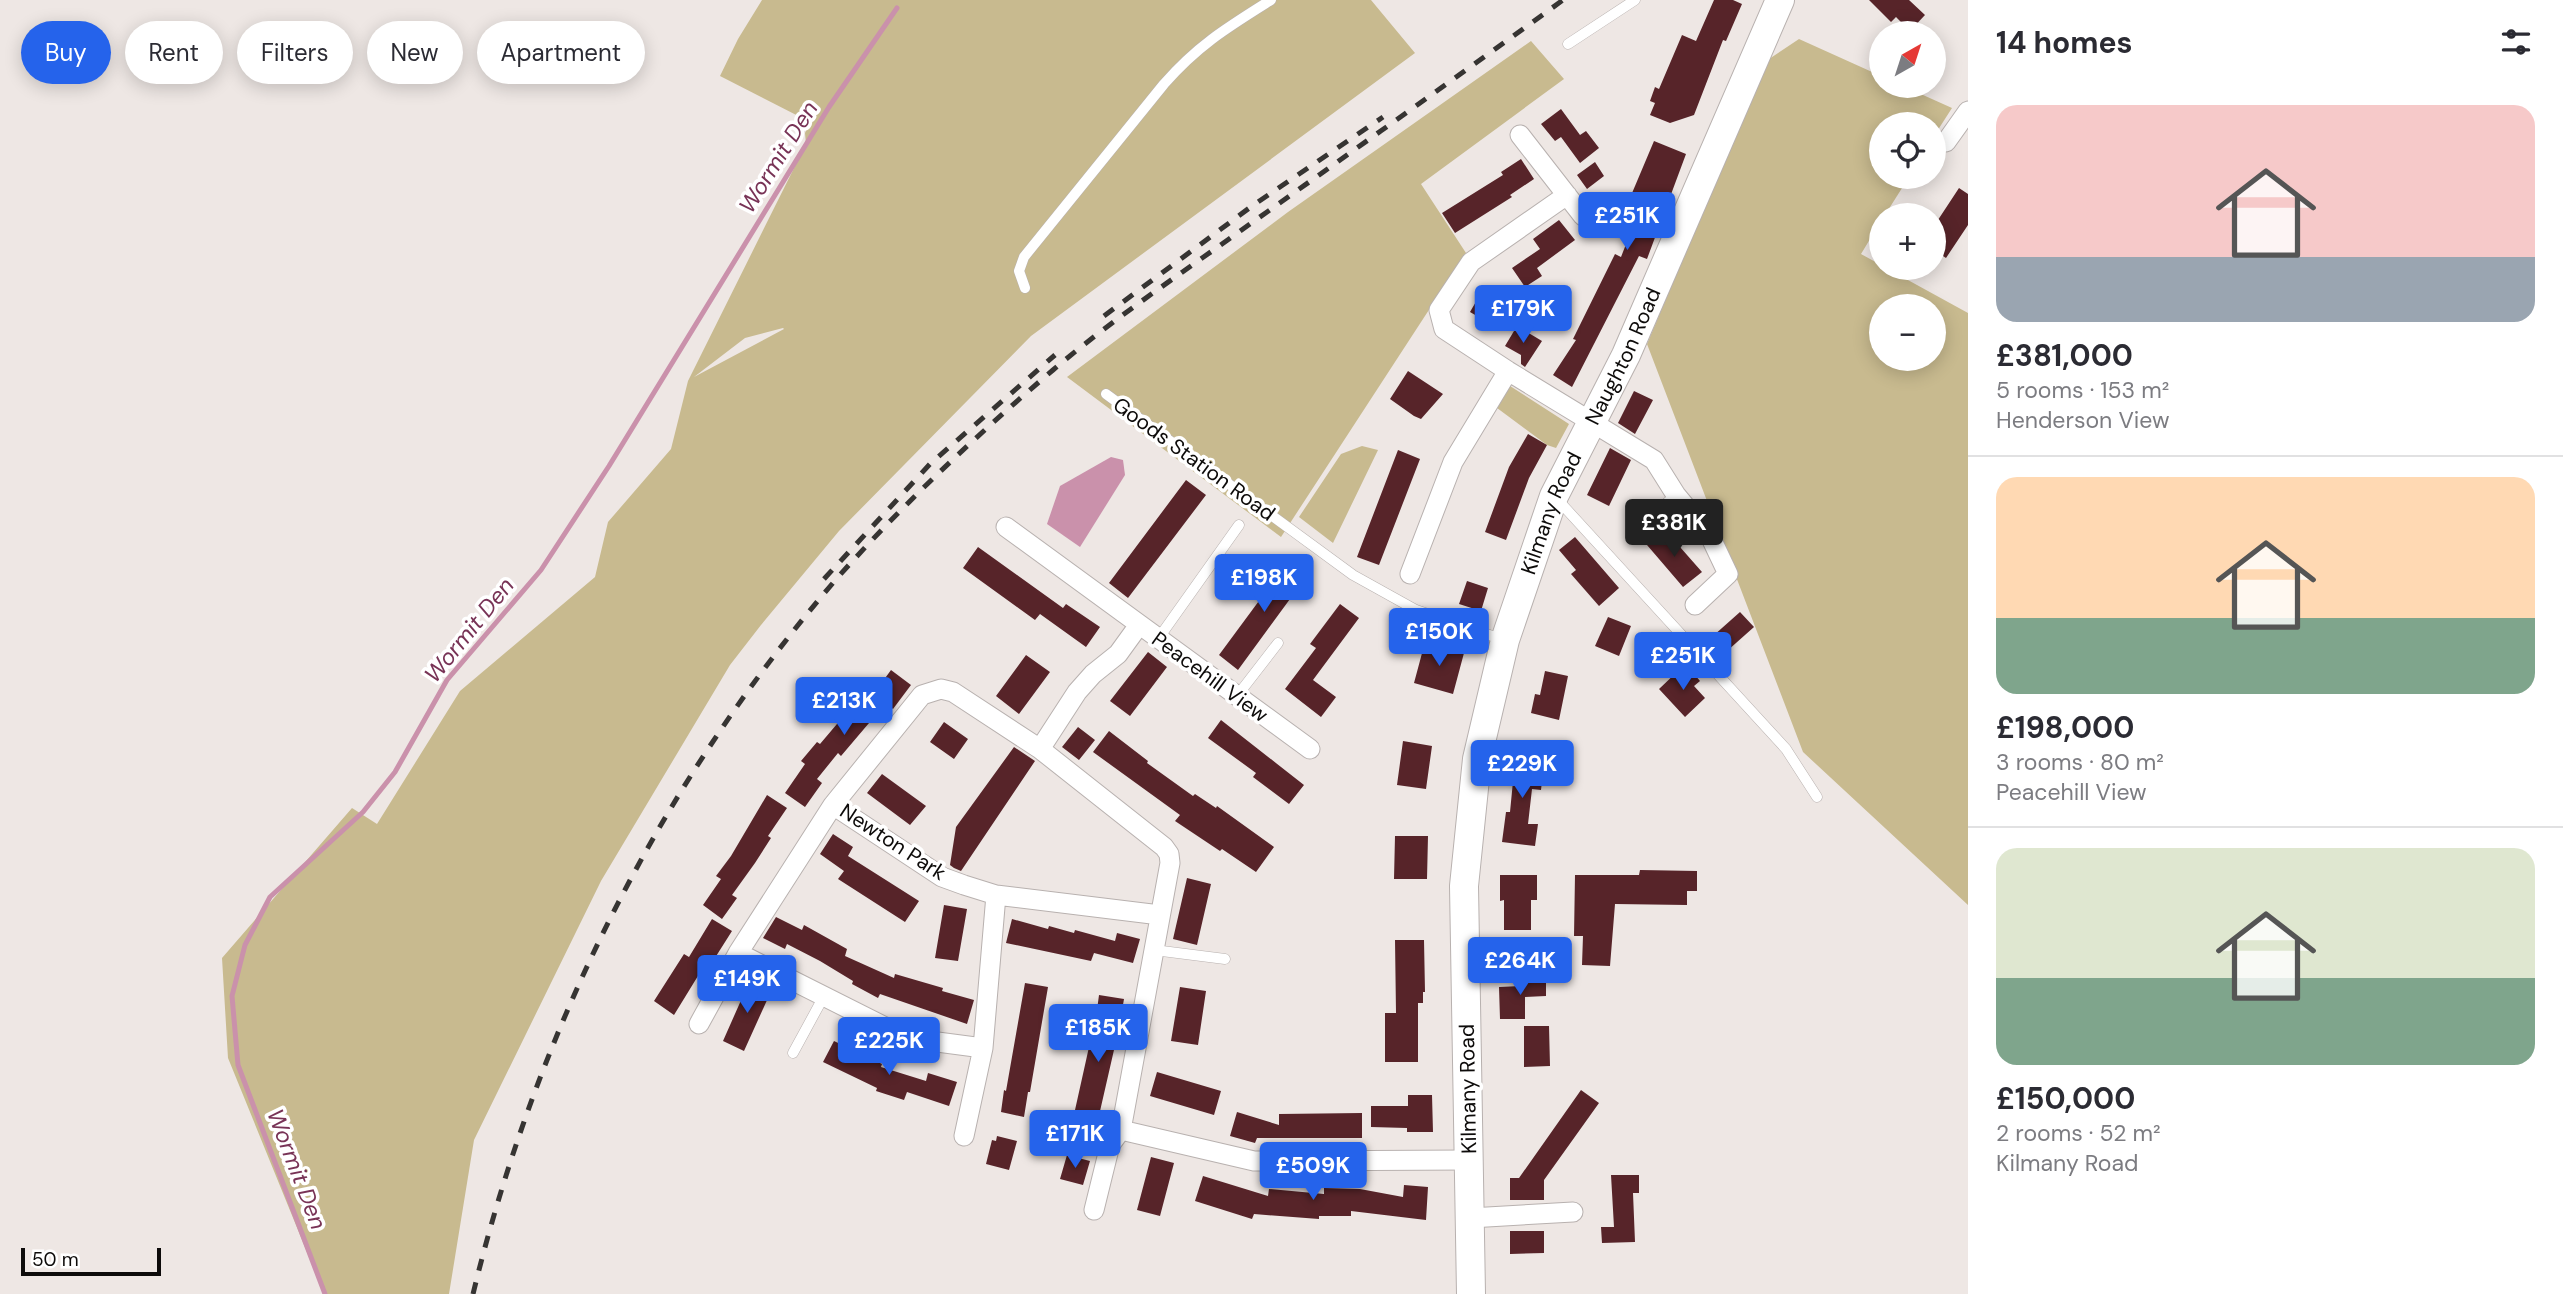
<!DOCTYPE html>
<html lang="en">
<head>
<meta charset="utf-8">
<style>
  :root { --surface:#fff; --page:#f2f2f3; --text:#2b2b33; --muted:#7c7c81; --line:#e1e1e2; --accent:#2563eb }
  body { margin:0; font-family:"DM Sans",sans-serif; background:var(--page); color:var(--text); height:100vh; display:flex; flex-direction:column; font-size:26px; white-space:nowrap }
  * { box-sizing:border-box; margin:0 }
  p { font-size:23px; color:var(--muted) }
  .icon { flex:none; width:38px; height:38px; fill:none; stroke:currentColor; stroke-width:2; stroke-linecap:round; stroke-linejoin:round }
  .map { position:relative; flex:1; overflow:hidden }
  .details { display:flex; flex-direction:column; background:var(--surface); width:595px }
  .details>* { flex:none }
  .banner { position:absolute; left:21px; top:21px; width:665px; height:63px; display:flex; gap:14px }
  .needle { width:46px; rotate:39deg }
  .controls { position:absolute; left:1869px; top:21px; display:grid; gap:14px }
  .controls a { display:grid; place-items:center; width:77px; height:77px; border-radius:50%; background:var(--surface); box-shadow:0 4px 18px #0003; font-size:35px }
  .scale { position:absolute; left:21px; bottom:18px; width:140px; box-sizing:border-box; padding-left:7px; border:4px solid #0d0b0a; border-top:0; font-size:19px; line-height:24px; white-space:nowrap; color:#0d0b0a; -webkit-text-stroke:5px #fff; paint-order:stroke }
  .price { position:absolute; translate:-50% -60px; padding:0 16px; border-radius:7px; background:var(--accent); color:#fff; font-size:23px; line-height:46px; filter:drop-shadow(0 2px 4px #0008) }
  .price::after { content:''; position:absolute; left:50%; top:42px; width:21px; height:16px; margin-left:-10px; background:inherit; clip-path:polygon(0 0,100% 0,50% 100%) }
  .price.current { background:#222; color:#fff }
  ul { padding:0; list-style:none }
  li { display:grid; align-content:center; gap:14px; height:371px; padding:0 28px }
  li+li { border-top:2px solid var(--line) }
  li span { display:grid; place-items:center; height:217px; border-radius:21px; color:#555 }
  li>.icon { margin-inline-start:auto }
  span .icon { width:126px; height:126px; fill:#fffc; stroke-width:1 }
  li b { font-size:30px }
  h2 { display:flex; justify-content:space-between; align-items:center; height:84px; padding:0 28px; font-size:30px }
  .chip { padding:0 24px; border-radius:32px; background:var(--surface); box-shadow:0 4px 18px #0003; font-size:24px; line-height:63px }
  .chip.current { background:var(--accent); color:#fff }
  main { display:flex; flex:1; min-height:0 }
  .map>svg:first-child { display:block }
  .green { fill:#c8ba8f; fill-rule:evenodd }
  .water { fill:#ca91ab }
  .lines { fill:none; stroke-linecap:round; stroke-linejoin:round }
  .stream { stroke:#ca91ab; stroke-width:5 }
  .building { fill:#572429 }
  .lane-casing { stroke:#b8b1af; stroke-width:11 }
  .street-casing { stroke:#b8b1af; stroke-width:21 }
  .secondary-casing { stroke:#b8b1af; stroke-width:30 }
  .lane { stroke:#fff; stroke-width:10 }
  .street { stroke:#fff; stroke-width:19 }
  .secondary { stroke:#fff; stroke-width:28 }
  .rail { stroke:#363432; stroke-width:5; stroke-dasharray:12 12; stroke-linecap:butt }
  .labels { text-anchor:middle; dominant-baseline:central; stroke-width:7; stroke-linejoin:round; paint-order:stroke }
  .street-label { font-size:21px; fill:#0d0b0a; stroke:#fff }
  .water-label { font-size:23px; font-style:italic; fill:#783356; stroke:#fff }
</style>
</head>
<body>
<main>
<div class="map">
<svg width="1968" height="1294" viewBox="0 0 1968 1294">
  <rect width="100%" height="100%" fill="#eee7e4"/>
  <path class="green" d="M762 0H1371L1415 53 1031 336 839 531 761 625 730 665 601 881 474 1140 449 1294H324L228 1058 222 958 352 808 377 824 460 691 595 577 608 522 671 449 688 381 806 144 805 133 810 122 720 76 738 39ZM783 328 784 329 694 377 745 338Z
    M1799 39 1881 76V86H1903L1952 108 1934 136V124H1881V177H1909L1885 215H1881V221L1861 254 1881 265V268H1886L1968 313V905L1803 752 1647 344 1766 61ZM1881 306H1934V359H1881Z
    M1531 41 1564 79 1421 184 1466 253 1281 537 1067 377 1288 212Z
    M1507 384 1569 424 1556 448 1547 445 1493 405Z
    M1362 446 1378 450 1333 543 1299 517 1341 454Z"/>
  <path class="water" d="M1111 457 1123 460 1125 475 1080 547 1047 524 1060 486Z"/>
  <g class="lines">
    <path class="stream" d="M325 1294 238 1065 232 996 245 945 270 897 363 812 395 772 447 680 541 570 609 466 829 107 897 8"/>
  </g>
  <path class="building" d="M1714 0H1733L1742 4 1726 41 1723 40 1694 115 1670 123 1650 115 1655 103 1650 101 1655 87 1659 89 1682 35 1696 41Z
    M1869 0H1909L1925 15 1910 31 1896 17 1891 22Z
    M1561 109 1580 135 1586 131 1599 148 1580 163 1561 137 1555 141 1541 124Z
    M1654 141 1686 154 1647 259 1639 256 1572 387 1553 375 1576 340 1573 339 1615 254 1621 257 1639 211 1627 205Z
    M1521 159 1534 179 1510 195 1512 197 1455 233 1442 213 1503 175 1501 172Z
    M1595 162 1604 176 1587 189 1577 175Z
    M1959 188 1968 194V225L1946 258 1934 250V226Z
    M1559 220 1575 240 1537 268 1542 276 1525 287 1512 268 1540 249 1533 239Z
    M1481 293 1512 311 1501 330 1470 312Z
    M1517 326 1542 341 1525 367 1521 364V355L1505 346Z
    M1408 371 1443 394 1421 419 1414 416 1390 399Z
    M1634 391 1653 400 1635 434 1618 423Z
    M1528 434 1547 445 1529 478 1506 540 1485 532 1509 467Z
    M1610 448 1631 460 1609 506 1587 495Z
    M1398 450 1420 459 1379 565 1357 557Z
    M1186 480 1206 495 1128 598 1109 583Z
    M1665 530 1702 572 1683 587 1647 545Z
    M1575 537 1619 588 1599 606 1571 574 1576 570 1559 550Z
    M978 547 1063 608 1066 604 1100 627 1086 647 1040 614 1035 620 963 568Z
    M1290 559 1309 573 1238 670 1219 655Z
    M1467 581 1488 588 1481 611 1459 604Z
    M1340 604 1359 618 1313 680 1336 697 1321 717 1285 689 1316 648 1310 644Z
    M1740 612 1754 627 1727 651 1713 636Z
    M1608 617 1631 626 1619 656 1595 646Z
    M1425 642 1464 653 1453 694 1414 683Z
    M1148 652 1167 667 1130 716 1110 701Z
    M1026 655 1050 672 1019 714 996 696Z
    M1690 669 1700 681 1694 686 1705 698 1685 717 1659 689 1679 670 1684 675Z
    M891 670 911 685 893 709 886 703 841 756 838 753 817 779 822 783 805 807 785 793 805 764 801 761 817 742 820 744 859 698 867 703Z
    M1545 671 1568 676 1559 720 1531 713 1535 694 1540 695Z
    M1221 720 1304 785 1289 804 1253 777 1256 773 1208 738Z
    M944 722 968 739 954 759 930 742Z
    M1078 727 1095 740 1079 760 1062 747Z
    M1109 731 1148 761 1147 763 1193 796 1195 794 1216 808 1217 806 1274 847 1256 872 1222 849 1220 851 1175 821 1180 815 1093 752Z
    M1403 741 1432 746 1426 789 1397 785Z
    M1014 747 1035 761 961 871 954 868 950 865 956 827Z
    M1510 752 1525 753V760L1544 763 1541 790 1532 789 1528 824H1538L1535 846 1502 842 1506 812H1510L1514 771H1509Z
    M882 774 926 806 910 825 867 793Z
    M767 795 787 808 768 836 771 838 755 863 732 895 737 898 722 919 703 905 721 879 716 876 731 856Z
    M833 834 853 847 848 856 919 901 905 922 838 879 844 871 820 854Z
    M1395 836H1428L1427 879H1394Z
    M1640 870 1697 871V891H1687V905L1615 904 1610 966 1582 965 1583 936H1574L1575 875H1639Z
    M1500 875H1537V900H1531V930H1504V900L1500 901Z
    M1187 878 1211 884 1197 945 1173 939Z
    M944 905 967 909 958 961 935 958Z
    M776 917 802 930 804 925 847 949 845 956 894 978 895 974 943 988 942 991 974 1000 967 1024 880 994 878 998 852 984 853 981 820 961 787 944 785 949 763 938Z
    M712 919 732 931 713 961 709 958 674 1015 654 1001 684 954 689 957Z
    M1012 919 1048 929 1049 926 1074 933 1075 930 1115 941 1117 933 1140 939 1133 963 1094 953 1091 961 1006 943Z
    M1395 940H1424L1425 992H1423V1003H1418V1062H1385V1013H1396Z
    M1546 977V996L1525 997V1019H1500L1499 987 1521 986V978Z
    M750 980 772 989 744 1051 723 1041Z
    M1025 983 1048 987 1030 1092H1028L1024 1117 1001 1112 1004 1090 1006 1091Z
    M1180 987 1206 991 1198 1045 1171 1041Z
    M1099 995 1124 999 1119 1028 1095 1133 1071 1128 1089 1047 1092 1048Z
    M1524 1026H1549L1550 1066 1524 1067Z
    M834 1041 882 1064 881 1067 926 1081 928 1073 957 1082 949 1106 907 1092 904 1100 876 1091 877 1088 823 1062Z
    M1157 1072 1221 1091 1214 1115 1150 1096Z
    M1581 1090 1599 1103 1544 1180V1200H1510V1178H1519Z
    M1408 1095H1432L1433 1132H1407V1128L1371 1127V1106H1408Z
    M1237 1112 1279 1125V1114L1362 1113V1138H1257L1255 1143 1230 1136Z
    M997 1136 1017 1141 1009 1170 986 1164 992 1140 996 1141Z
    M1067 1155 1090 1161 1083 1185 1060 1179Z
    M1151 1157 1174 1163 1160 1216 1137 1210Z
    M1611 1175H1639V1193H1633L1635 1242 1602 1243 1601 1227H1614Z
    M1203 1176 1268 1196 1269 1189 1324 1194V1188L1360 1189 1403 1197 1404 1185 1428 1187 1426 1220 1351 1211V1216H1319V1219L1254 1214 1252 1219 1195 1201Z
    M1510 1231H1544V1253L1510 1254Z"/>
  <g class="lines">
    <defs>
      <path id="lane" d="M1568 44 1635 0
        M1025 288 1019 271 1024 257 1164 84C1198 45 1228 27 1271 0
        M1106 394 1353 575 1416 610 1504 640
        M1557 499 1786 749 1817 797
        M1636 529 1676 495
        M1158 639 1239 525
        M1237 696 1278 643
        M1154 950 1225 959
        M793 1053 824 996"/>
      <path id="street" d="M1520 135 1583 216
        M1946 142 1968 111
        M1567 195 1471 262 1439 310 1444 329 1508 371 1654 460 1676 495 1710 536 1728 574 1695 605
        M1006 527 1310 749
        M1410 574 1453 462 1508 371
        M1040 749 1077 692 1093 674 1118 654 1139 625
        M738 953 907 1038 983 1048
        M699 1024 738 953 833 805
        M1121 1130 1254 1161 1469 1160
        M964 1136 983 1048 996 895
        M1094 1210 1110 1145 1121 1130 1170 863 1169 854 1164 847 1040 749 953 692 941 689 922 695 833 805 942 877 964 885 996 895 1160 915
        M1470 1218 1573 1212"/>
      <g id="secondary">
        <path id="s1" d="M1471 1294 1464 886 1477 759 1505 640 1554 496 1626 355 1780 0"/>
      </g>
    </defs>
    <use href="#lane" class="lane-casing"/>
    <use href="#street" class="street-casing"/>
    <use href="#secondary" class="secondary-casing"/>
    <use href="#lane" class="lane"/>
    <use href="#street" class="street"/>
    <use href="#secondary" class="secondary"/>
    <path class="rail" d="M1104 316 1252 206 1383 117
      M824 579 930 464 1055 355
      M473 1294C537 1030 660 782 839 576 905 502 978 434 1053 370 1113 319 1179 275 1243 229 1350 153 1457 77 1563 0"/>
  </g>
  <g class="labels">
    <g class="street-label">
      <text stroke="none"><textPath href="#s1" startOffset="966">Naughton Road</textPath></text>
      <text transform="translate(1194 459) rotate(36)">Goods Station Road</text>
      <text stroke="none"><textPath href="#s1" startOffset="793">Kilmany Road</textPath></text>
      <text transform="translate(1210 677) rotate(36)">Peacehill View</text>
      <text transform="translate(893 842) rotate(33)">Newton Park</text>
      <text transform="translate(1468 1089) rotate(-91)">Kilmany Road</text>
    </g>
    <g class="water-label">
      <text transform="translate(778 157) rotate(-58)">Wormit Den</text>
      <text transform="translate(469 630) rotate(-51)">Wormit Den</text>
      <text transform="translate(297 1169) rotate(69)">Wormit Den</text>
    </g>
  </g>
</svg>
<div class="controls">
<a><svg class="needle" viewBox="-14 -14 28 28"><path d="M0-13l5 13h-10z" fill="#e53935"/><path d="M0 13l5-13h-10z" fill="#7c7c81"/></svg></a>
<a><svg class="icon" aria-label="locate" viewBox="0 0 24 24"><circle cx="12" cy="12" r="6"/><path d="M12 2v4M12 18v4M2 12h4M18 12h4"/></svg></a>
<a>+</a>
<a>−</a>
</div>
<div class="scale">50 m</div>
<b class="price" style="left:1627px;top:252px">£251K</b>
<b class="price" style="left:1523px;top:345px">£179K</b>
<b class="price current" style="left:1674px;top:559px">£381K</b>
<b class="price" style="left:1264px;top:614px">£198K</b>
<b class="price" style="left:1439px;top:668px">£150K</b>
<b class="price" style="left:1683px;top:692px">£251K</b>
<b class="price" style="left:844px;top:737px">£213K</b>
<b class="price" style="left:1522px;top:800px">£229K</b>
<b class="price" style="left:1520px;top:997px">£264K</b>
<b class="price" style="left:747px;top:1015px">£149K</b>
<b class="price" style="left:1098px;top:1064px">£185K</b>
<b class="price" style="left:889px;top:1077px">£225K</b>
<b class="price" style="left:1075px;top:1170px">£171K</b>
<b class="price" style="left:1313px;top:1202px">£509K</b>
<div class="banner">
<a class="chip current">Buy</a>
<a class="chip">Rent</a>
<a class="chip">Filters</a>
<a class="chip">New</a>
<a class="chip">Apartment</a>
</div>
</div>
<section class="details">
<h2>14 homes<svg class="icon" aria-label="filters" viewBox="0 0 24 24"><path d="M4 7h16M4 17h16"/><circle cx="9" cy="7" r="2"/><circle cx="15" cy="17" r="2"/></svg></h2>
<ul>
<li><span style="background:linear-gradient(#f6c9c9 70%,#9aa5b1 0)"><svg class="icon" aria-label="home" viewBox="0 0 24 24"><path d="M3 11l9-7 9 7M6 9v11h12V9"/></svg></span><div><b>£381,000</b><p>5 rooms · 153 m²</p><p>Henderson View</p></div></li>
<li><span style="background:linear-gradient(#ffd9b3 65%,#7fa58c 0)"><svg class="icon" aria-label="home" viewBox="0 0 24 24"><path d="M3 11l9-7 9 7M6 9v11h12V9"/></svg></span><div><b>£198,000</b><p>3 rooms · 80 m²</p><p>Peacehill View</p></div></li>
<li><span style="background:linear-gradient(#dfe7d0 60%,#7fa58c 0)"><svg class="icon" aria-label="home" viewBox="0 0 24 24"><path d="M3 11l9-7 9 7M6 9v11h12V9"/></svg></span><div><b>£150,000</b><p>2 rooms · 52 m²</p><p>Kilmany Road</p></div></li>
</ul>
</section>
</main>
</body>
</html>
